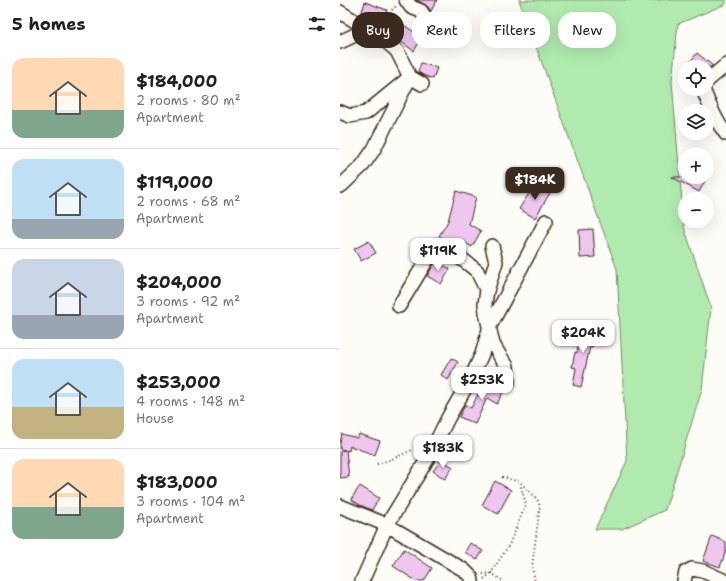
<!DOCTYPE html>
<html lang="en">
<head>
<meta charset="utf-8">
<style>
  :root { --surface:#fff; --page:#f6f6f6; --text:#202124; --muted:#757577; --line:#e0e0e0; --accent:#3b2a1e }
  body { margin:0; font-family:"Shantell Sans",sans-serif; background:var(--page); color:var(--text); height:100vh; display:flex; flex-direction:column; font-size:15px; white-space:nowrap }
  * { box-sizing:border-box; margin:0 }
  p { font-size:13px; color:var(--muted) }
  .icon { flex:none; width:22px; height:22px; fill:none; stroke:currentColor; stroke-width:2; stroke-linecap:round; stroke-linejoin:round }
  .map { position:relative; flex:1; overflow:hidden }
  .details { display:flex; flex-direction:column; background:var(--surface); width:340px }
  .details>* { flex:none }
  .top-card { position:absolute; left:12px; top:12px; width:314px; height:36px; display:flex; gap:8px }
  .controls { position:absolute; left:338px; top:60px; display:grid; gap:8px }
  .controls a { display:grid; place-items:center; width:36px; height:36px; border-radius:50%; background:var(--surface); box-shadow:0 4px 16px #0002; font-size:20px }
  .price { position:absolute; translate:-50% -34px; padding:0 9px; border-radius:8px; background:#fff; color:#222; font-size:13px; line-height:26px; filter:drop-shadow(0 1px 2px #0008) }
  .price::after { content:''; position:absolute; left:50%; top:24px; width:12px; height:9px; margin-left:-6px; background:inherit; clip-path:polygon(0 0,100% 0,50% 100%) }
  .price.current { background:var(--accent); color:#fff }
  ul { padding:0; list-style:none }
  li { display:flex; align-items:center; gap:12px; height:100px; padding:0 12px }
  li+li { border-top:1px solid var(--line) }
  li span { display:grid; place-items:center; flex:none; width:112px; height:80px; border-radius:12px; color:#555 }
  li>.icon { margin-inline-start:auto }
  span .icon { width:48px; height:48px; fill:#fffc; stroke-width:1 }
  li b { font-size:17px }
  h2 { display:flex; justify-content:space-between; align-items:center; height:48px; padding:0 12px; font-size:17px }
  .chip { padding:0 14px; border-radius:16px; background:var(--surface); box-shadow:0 4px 16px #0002; font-size:14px; line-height:36px }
  .chip.current { background:var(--accent); color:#fff }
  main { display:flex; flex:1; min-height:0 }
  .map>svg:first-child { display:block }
  .green { fill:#b0eaae; stroke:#768a66 }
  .building { fill:#eec6ee; stroke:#3b2a1e }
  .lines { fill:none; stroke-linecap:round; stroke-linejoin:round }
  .minor-casing { stroke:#3b2a1e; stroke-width:16 }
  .path { stroke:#3b2a1e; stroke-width:2; stroke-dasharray:1 3; stroke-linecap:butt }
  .minor { stroke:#fdfcf7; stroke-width:13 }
</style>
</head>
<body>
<main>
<section class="details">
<h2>5 homes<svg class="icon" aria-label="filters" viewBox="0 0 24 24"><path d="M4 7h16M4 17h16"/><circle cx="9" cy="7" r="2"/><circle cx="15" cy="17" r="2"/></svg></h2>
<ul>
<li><span style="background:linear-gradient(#ffd9b3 65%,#7fa58c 0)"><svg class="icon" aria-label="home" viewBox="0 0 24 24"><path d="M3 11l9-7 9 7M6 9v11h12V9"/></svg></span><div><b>$184,000</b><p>2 rooms · 80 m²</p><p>Apartment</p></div></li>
<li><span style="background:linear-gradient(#bfe0f5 75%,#9aa5b1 0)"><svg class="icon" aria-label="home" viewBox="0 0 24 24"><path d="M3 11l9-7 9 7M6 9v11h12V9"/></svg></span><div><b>$119,000</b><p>2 rooms · 68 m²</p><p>Apartment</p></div></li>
<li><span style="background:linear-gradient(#c9d6e8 70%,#9aa5b1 0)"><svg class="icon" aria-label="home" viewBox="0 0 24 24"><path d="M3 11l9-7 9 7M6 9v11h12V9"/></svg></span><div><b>$204,000</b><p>3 rooms · 92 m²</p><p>Apartment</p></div></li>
<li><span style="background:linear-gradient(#bfe0f5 60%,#c2b280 0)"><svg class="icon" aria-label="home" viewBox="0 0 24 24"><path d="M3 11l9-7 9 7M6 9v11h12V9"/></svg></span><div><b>$253,000</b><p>4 rooms · 148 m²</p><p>House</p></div></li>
<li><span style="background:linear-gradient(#ffd9b3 60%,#7fa58c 0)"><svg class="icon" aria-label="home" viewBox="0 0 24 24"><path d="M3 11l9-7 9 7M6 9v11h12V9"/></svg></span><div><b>$183,000</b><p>3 rooms · 104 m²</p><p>Apartment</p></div></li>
</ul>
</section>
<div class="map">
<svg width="386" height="581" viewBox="0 0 386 581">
  <rect width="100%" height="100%" fill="#fdfcf7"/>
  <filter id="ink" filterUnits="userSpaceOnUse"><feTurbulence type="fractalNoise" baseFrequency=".025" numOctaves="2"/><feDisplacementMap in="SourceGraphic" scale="8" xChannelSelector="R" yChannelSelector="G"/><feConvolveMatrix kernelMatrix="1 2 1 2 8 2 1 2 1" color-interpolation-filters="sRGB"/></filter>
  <g filter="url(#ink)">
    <path class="green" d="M179 0H386V4L338 24 332 81 344 227 371 308 362 389 325 510 282 529H255L287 461 277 269Z"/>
    <path class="building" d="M76 0H97L91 11 88 7 84 4Z
      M25 2 47 10 42 26 35 24 21 15Z
      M62 24 82 37 74 51 54 37Z
      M357 53 373 66 371 67H346Z
      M81 63 97 68 93 79 83 75 78 72Z
      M332 177H367L359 192Z
      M195 184 210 193 195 218 179 209Z
      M116 191 136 197 129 224 141 231 132 247 120 240 117 246 99 236 108 221Z
      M253 229 255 257 240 258 239 230Z
      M29 241 36 253 21 261 14 249Z
      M96 261 110 269 101 284 87 276Z
      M242 327 256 330 252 348 250 347 241 387 233 385 236 368 232 367 235 352 237 353Z
      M111 358 118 362 108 380 101 375Z
      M146 379 161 387 164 390 157 404 147 398 135 424 119 417 125 405 131 408Z
      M2 434 17 438 19 434 40 441 35 455 10 446 9 451 6 450 9 477 0 478V451L5 450 0 449V443Z
      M101 460 113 467 105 479 93 471Z
      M155 481 171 490 158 514 142 505Z
      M20 486 39 498 32 510 20 505 12 500 13 496Z
      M372 536 386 542V551L380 567 363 561Z
      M130 543 143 551 137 560 125 552Z
      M64 549 92 568 84 581H76L53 566Z"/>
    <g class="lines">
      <defs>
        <path id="minor" d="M66 0 71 7 81 11 90 25 93 32
          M0 12 41 37 57 51 70 77 34 149 23 165 2 185 0 186
          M0 42 28 29
          M367 81 386 65
          M363 89C369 105 375 120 386 134
          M0 112 10 116 26 113 70 77 82 84
          M152 246 156 262 147 291 145 303 146 313 153 344 160 356 167 366 168 383
          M59 306 96 245 122 259 137 271 147 291
          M0 506 47 525 124 570 131 577 132 581
          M22 581 47 525 88 458 108 418 131 378 142 354 150 326 206 221
          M344 581 346 572 352 569 363 571 385 581"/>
      </defs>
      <use href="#minor" class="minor-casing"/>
      <path class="path" d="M52 10 57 5
        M37 464 52 459 81 446
        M162 477 180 482 197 499 200 506 192 567 195 581
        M143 574 151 573 163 581
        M144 579 151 573 169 545 186 504 180 484"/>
      <use href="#minor" class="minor"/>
    </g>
  </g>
</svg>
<div class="controls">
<a><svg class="icon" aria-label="locate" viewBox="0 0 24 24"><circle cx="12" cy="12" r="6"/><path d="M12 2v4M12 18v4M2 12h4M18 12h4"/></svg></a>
<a><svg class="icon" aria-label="layers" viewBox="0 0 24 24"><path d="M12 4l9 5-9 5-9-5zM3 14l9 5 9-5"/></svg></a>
<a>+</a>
<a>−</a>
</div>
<b class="price current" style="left:195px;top:201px">$184K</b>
<b class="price" style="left:98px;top:272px">$119K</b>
<b class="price" style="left:243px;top:354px">$204K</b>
<b class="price" style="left:142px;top:401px">$253K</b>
<b class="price" style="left:103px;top:469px">$183K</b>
<div class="top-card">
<a class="chip current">Buy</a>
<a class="chip">Rent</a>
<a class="chip">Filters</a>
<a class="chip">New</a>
</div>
</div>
</main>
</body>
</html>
